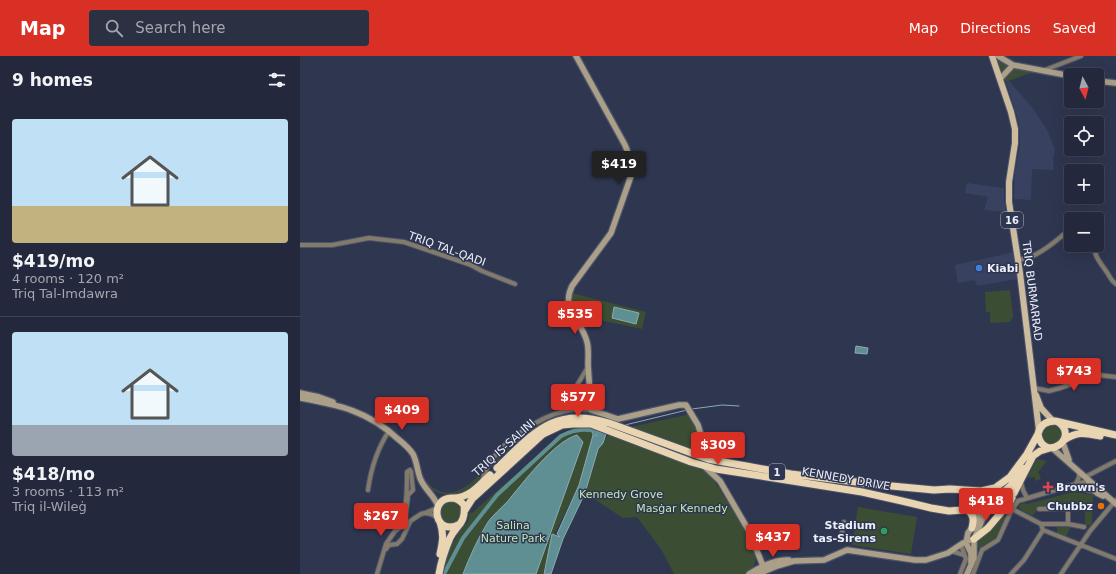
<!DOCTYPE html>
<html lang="en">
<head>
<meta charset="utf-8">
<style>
  :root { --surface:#23283c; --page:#2b3043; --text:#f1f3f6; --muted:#a3a6af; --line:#404456; --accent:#d93025 }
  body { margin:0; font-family:"DejaVu Sans",sans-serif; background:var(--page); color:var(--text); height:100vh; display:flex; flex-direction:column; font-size:15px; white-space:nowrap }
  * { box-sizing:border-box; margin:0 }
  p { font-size:13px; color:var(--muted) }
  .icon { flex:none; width:22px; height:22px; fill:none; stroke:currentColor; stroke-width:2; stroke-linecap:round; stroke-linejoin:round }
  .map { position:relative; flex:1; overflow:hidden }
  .drawer { display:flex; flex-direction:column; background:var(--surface); width:300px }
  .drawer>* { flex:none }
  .needle { width:26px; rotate:173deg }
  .fabs { position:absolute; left:764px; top:12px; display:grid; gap:8px }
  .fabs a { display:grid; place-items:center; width:40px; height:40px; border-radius:4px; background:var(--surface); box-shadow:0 4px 16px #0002,0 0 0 1px var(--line); font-size:20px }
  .price { position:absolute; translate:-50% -34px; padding:0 9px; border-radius:4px; background:var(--accent); color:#fff; font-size:13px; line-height:26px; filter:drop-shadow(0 1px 2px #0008) }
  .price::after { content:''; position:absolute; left:50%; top:24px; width:12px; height:9px; margin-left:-6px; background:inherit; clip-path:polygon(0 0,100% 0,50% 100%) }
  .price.current { background:#222; color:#fff }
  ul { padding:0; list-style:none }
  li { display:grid; align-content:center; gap:8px; height:212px; padding:0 12px }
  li+li { border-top:1px solid var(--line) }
  li span { display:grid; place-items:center; height:124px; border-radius:4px; color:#555 }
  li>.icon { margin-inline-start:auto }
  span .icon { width:72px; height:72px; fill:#fffc; stroke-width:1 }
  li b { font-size:17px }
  h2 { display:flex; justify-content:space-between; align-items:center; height:48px; padding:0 12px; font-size:17px }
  header { display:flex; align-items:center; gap:24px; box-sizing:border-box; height:56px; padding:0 20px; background:var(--accent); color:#fff }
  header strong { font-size:19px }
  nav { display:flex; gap:22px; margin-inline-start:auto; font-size:14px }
  .search { width:280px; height:36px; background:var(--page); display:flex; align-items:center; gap:10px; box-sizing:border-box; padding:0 14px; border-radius:4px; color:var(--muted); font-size:15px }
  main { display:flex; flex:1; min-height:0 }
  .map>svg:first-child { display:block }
  .built { fill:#384260 }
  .green { fill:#3b4e33 }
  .water { fill:#5f8f93; stroke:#89acb3 }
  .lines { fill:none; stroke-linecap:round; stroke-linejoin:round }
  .stream { stroke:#89acb3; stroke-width:1 }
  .canal { stroke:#5f8f93; stroke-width:4 }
  .street-casing { stroke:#4d546c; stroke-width:6 }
  .secondary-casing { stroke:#4d546c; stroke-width:8 }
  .primary-casing { stroke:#4d546c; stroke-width:8 }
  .highway-casing { stroke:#4d546c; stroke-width:9 }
  .street { stroke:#827a6b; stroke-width:4 }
  .secondary { stroke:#ab9f88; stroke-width:5.5 }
  .primary { stroke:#ccbb9d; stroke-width:6 }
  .highway { stroke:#e9d5b1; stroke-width:7 }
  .shop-dot { fill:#3f7fe0; stroke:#2f3650; stroke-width:1.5 }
  .health-dot { fill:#e0444e; stroke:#2f3650; stroke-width:1.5 }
  .food-dot { fill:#e8710a; stroke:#2f3650; stroke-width:1.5 }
  .leisure-dot { fill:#2e9e5b; stroke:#2f3650; stroke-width:1.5 }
  .labels { text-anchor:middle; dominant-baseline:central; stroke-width:3; stroke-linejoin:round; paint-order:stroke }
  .shield { fill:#2f3650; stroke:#b3b8c9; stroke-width:1 }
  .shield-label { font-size:10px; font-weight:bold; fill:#ecf0fd }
  .street-label { font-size:11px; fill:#ecf0fd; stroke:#2f3650 }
  .poi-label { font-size:11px; font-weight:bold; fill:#ecf0fd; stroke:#2f3650; text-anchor:start }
  .park-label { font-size:11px; fill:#c3e8b2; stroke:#2f3650 }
</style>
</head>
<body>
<header>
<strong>Map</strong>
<div class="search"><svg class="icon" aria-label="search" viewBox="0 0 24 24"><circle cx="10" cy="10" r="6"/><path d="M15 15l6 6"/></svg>Search here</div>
<nav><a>Map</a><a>Directions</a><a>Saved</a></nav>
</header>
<main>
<section class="drawer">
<h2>9 homes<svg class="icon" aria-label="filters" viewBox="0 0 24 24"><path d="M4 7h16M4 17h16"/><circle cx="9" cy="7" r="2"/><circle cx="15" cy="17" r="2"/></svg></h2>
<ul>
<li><span style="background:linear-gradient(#bfe0f5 70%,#c2b280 0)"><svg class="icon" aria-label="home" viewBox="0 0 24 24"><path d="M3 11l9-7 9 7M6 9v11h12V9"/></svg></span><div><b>$419/mo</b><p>4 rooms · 120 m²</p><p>Triq Tal-Imdawra</p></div></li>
<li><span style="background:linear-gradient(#bfe0f5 75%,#9aa5b1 0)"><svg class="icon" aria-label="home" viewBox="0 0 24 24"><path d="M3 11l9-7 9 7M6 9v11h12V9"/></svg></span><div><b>$418/mo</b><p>3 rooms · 113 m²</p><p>Triq il-Wileġ</p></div></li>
</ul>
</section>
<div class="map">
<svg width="816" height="518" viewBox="0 0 816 518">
  <rect width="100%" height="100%" fill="#2f3650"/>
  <path class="built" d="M709 25 732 51 747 74 755 93 753 104 754 114 732 113 731 144 714 143 715 116 720 89 719 67 706 26Z
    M667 127 704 132V147L705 148 706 156 684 154 688 141 665 137Z
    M715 196 718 223 677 230 675 224 658 227 655 209Z"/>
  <path class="green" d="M700 3 710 10 702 17 697 4Z
    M715 12 736 15 706 26 704 22Z
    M710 234 713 261 710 266 690 267V256H686L685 236Z
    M272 237 346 256 342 273 276 259 270 250Z
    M259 357 261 360 241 369 231 376 221 386 213 389 188 414C202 389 233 367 259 357Z
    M390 358C397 370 403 383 403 397L331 371Z
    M742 378a10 10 0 1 1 20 0a10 10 0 1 1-20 0Z
    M275 371H284L292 373 293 379 279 429 255 477 243 518H141L144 508 151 491 161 473 168 466 170 456 172 457 259 380Z
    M308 379 401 413 408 418 413 423C424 441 458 488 455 507 454 513 450 515 445 518H374L361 493 337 461 323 462 285 437 298 393Z
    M737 403 747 405 738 416 741 423 735 425V421L727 422Z
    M184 415C174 440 134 449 122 421 126 424 128 427 131 430 151 447 170 428 184 415Z
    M773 436 793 439 792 466 791 469 785 470V451H737V454L732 460 720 453 719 449 724 447 727 448Z
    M140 457a11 11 0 1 1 22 0a11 11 0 1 1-22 0Z
    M558 451 617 461 611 498 552 489Z
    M707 453 709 455 695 483 682 490 681 493 676 492V485Z
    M757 470H771L766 481 757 477Z"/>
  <path class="water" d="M314 251 339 257 336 268 312 262Z
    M556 290 568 292 567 298 555 297Z
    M292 373 296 375V380L297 375 306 378 303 387 298 393 285 437 263 483 251 518H244L252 478 260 481 257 478 279 429 293 379Z
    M277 379 283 386 236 518H163C170 500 178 482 188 466 193 459 201 452 207 446 223 427 253 386 277 379Z"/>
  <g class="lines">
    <path class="stream" d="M392 353 422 349 439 350
      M325 369 387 354"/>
    <path class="canal" d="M144 518 163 482 197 439 261 380C272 374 283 372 295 375V377"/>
    <defs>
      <path id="street" d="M745 14 781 0
        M0 189H32L69 182 104 186 171 209 182 215 215 228
        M794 189C794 200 800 206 806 215 810 220 810 224 816 228
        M718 204C721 203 725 203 728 202 742 197 760 182 771 172
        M734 332 749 335 760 332 798 319 816 321
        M265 355 276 353 291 354
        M785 421 816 405
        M182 425C184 419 186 413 189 408 203 385 239 361 265 355L273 336 288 311
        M721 426 723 434 727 442
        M776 428 789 425
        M770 432 782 433 796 436
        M68 434C71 412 77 393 89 375
        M137 452 125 457 131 458 138 462
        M768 452V468
        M712 453 741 468 743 474
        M739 453 785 452
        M741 468H768L784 471
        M100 471C107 451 107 436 107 416L110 414 111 416 113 434 108 439 105 469
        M743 474 816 503
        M541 482 544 466
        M86 493 89 489 97 488 102 483 110 466
        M651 495 664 499
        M77 518 86 488 95 475 121 458 125 457
        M660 518 666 503 661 489
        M673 518 682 494 698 484 712 453 718 445 776 428 779 421V416
        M711 518 724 504 743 474
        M761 518 790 475 816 444"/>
      <path id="secondary" d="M276 0 325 89C329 99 333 109 331 120L311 177 272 230C260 255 282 264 287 286 289 293 288 301 288 308 289 323 290 338 291 354L318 363 379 349H386L398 369 408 403
        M698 0 713 9 771 20
        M700 23 713 9
        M797 25 816 27
        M0 337 19 341 33 346
        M0 342C39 349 68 355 98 383 103 387 109 392 113 398 117 406 117 414 120 422 124 433 134 439 138 450
        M763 387 769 404
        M752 392 816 448
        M405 411 420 425 449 475 463 510 460 517
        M789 426V429L797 437 803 440
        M671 507V497L666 487 668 477 677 465 678 453
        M449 518C460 511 476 503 489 504
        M458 518 477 510 494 505 524 504 547 494 615 504H626L648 497 663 487 674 483 683 462V452
        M667 518 674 502V483"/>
      <path id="primary" d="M692 0 711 56 715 73V87L709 126V146L720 217 739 375
        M736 339 741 352 753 365"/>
      <path id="highway" d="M758 366C781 382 743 408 738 378 740 369 746 365 755 365L816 379
        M764 384C778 375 785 377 800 380
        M197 412C234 377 253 350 309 367L408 403 457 412 491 418 581 429 634 434 650 433 681 435 695 432 710 421 727 398 738 378
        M666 438C674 439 680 443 683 451
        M153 442C169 442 179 430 190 419
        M678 453C683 445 689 444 697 440 709 434 717 424 722 411
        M165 454 172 443 243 378 262 369 273 368H291L391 406 416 413 562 436 602 445 631 452 649 455 678 453 700 447 706 444 714 437 733 400 740 395 750 392
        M667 454C674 458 674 464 672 472
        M140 466C144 478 143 485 140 498
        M674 483 688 472 710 446 712 442
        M139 518C141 505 145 494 150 482 157 468 166 468 164 449 161 445 157 442 151 442 128 443 135 482 160 468"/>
    </defs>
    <use href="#street" class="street-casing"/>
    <use href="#secondary" class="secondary-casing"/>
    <use href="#primary" class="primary-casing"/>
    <use href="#highway" class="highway-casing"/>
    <use href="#street" class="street"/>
    <use href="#secondary" class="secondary"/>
    <use href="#primary" class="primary"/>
    <use href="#highway" class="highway"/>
  </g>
  <circle class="shop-dot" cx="679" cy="212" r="4"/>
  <path class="health-dot" d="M746 425h4v4h4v4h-4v4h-4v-4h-4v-4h4z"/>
  <circle class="food-dot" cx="801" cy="450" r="4"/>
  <circle class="leisure-dot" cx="584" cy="475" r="4"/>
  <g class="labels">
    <g class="shield">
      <rect x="701" y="156" width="22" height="16" rx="3"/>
      <rect x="469" y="408" width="16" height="16" rx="3"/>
    </g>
    <g class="shield-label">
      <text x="712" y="164">16</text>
      <text x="477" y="416">1</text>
    </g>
    <g class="street-label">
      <text transform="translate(147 193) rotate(20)">TRIQ TAL-QADI</text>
      <text transform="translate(732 235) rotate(83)">TRIQ BURMARRAD</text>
      <text transform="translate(204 392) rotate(-42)">TRIQ IS-SALINI</text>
      <text transform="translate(546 423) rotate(10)">KENNEDY DRIVE</text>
    </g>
    <g class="poi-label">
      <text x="687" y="212">Kiabi</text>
      <text x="756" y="431">Brown's</text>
      <text x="793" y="450" text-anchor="end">Chubbz</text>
      <text x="576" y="469" text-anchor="end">Stadium<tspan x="576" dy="13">tas-Sirens</tspan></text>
    </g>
    <g class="park-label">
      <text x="321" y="438">Kennedy Grove</text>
      <text x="382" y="452">Masġar Kennedy</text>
      <text x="213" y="469">Salina<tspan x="213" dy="13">Nature Park</tspan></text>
    </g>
  </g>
</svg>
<div class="fabs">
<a><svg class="needle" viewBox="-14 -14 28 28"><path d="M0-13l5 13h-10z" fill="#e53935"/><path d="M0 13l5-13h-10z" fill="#a3a6af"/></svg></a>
<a><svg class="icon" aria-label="locate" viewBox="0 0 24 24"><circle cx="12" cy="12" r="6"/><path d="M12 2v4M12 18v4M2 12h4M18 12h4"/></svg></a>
<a>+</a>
<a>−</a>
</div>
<b class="price current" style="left:319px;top:129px">$419</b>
<b class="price" style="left:275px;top:279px">$535</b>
<b class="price" style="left:774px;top:336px">$743</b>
<b class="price" style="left:278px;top:362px">$577</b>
<b class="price" style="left:102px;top:375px">$409</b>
<b class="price" style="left:418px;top:410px">$309</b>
<b class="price" style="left:686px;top:466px">$418</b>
<b class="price" style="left:81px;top:481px">$267</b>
<b class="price" style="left:473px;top:502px">$437</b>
</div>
</main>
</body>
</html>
